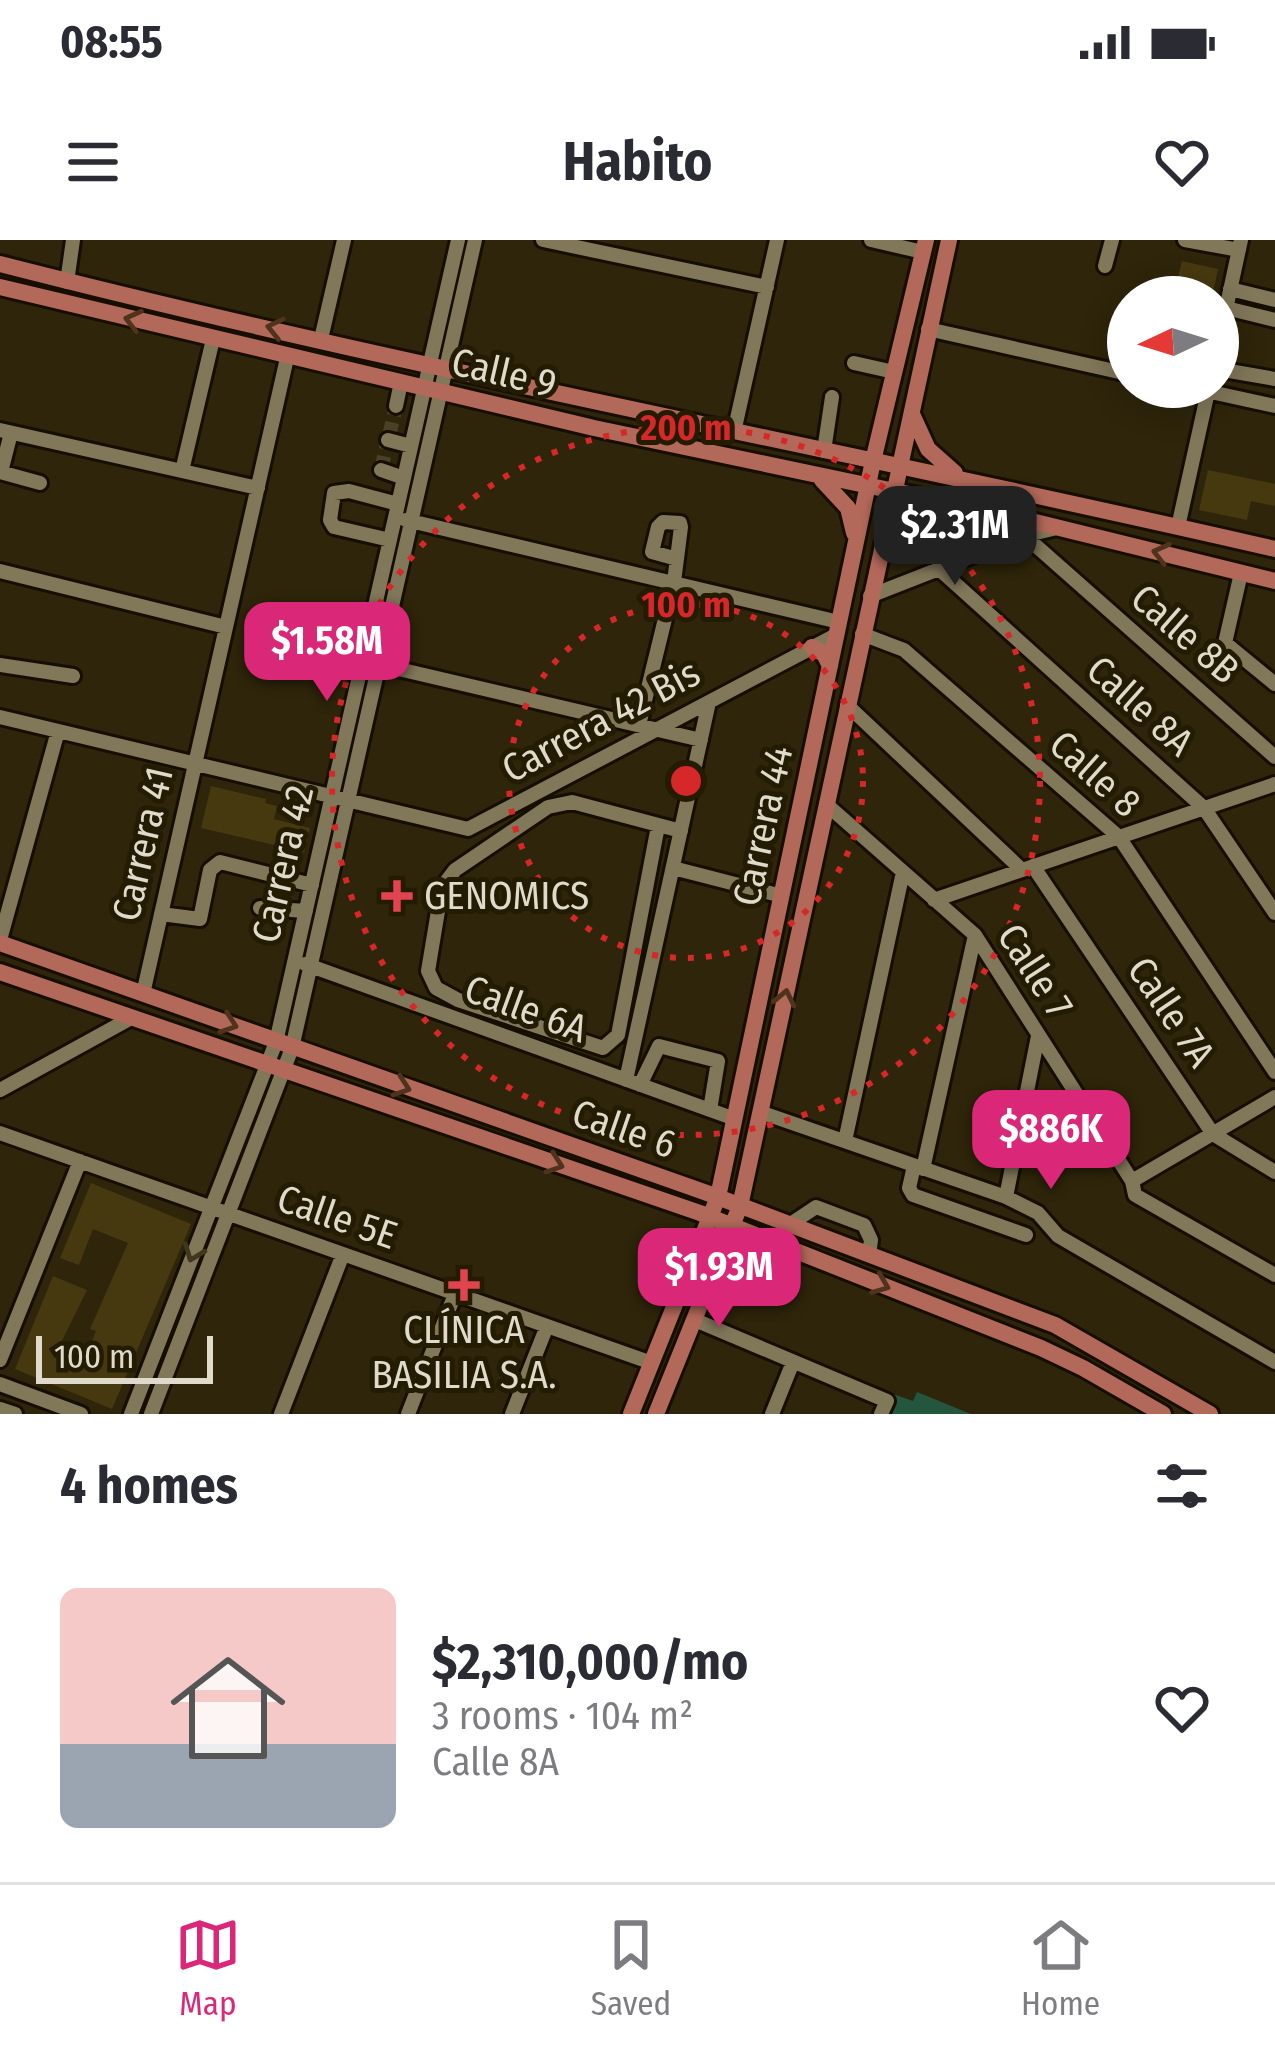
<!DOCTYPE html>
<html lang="en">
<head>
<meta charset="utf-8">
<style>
  :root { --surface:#fff; --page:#f2f2f3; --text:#2b2b33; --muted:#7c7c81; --line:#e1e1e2; --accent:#db2777 }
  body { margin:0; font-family:"Fira Sans Condensed",sans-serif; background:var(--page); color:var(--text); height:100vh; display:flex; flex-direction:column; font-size:45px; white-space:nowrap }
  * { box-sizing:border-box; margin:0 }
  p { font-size:39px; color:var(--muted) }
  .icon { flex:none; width:66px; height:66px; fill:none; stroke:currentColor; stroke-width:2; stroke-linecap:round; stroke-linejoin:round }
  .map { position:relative; height:1174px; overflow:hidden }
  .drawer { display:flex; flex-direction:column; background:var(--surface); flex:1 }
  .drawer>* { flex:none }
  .needle { width:78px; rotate:266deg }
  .controls { position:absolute; left:1107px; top:36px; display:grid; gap:24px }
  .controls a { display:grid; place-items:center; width:132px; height:132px; border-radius:50%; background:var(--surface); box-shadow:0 6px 30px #0003; font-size:60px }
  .scale { position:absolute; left:36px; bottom:30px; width:177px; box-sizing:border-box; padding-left:12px; border:6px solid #dfdaca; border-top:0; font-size:33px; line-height:42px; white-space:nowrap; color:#dfdaca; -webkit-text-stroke:9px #241c02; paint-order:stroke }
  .price { position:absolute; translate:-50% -102px; padding:0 27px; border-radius:24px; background:var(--accent); color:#fff; font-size:39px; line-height:78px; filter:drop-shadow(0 3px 6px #0008) }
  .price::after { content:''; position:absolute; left:50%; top:72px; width:36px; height:27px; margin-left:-18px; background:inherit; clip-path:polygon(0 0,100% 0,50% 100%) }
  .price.current { background:#222; color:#fff }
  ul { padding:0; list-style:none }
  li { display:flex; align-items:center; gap:36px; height:300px; padding:0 60px }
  li span { display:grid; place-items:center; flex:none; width:336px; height:240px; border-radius:18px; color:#555 }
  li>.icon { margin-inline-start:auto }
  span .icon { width:144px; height:144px; fill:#fffc; stroke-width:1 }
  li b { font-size:51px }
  h2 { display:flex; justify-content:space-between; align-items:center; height:144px; padding:0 60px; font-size:51px }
  .status { display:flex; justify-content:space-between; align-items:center; height:84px; padding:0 60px; background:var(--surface); direction:ltr }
  .status svg { height:33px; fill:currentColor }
  header { display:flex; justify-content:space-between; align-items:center; height:156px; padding:0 60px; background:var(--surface); font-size:54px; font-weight:700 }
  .menu { display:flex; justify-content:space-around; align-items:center; height:168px; border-top:3px solid var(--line); background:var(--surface); font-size:33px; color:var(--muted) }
  .menu a { display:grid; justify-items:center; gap:6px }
  .menu .current { color:var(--accent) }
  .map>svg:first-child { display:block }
  .green { fill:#24553f }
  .building { fill:#47390f }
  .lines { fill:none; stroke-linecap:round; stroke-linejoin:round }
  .minor-tunnel { stroke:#494027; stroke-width:14; stroke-dasharray:14 7; stroke-linecap:butt }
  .minor-casing { stroke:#160e00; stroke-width:20 }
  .major-casing { stroke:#160e00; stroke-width:22 }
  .minor { stroke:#817759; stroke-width:14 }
  .major { stroke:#b3695a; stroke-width:16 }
  .oneway { stroke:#4f331c }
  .oneway2 { stroke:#40371c }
  .ring { fill:none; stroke:#d62828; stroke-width:6; stroke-dasharray:6 12 }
  .health-dot { fill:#e0444e; stroke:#241c02; stroke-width:4.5 }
  .labels { text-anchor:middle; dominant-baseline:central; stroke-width:10; stroke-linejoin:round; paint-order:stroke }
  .street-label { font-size:39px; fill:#dfdaca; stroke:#241c02 }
  .poi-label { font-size:39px; fill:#dfdaca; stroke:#241c02; text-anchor:start }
  .centre { fill:#d62828; stroke:#241c02; stroke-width:6 }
  .ring-label { font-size:36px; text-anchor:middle; font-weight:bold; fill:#d62828; stroke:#241c02; stroke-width:10; stroke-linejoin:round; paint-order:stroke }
</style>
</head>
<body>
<div class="status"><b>08:55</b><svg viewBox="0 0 49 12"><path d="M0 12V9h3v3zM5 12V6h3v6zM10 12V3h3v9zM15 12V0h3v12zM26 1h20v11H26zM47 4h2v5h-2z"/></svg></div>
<header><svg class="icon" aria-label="menu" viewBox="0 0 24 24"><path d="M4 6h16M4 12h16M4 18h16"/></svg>Habito<svg class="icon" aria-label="heart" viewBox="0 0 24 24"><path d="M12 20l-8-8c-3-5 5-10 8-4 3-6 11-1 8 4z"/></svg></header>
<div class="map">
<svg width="1275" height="1174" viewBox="0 0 1275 1174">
  <rect width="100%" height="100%" fill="#2e250a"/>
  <path class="green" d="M917 1152 971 1174H881L890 1153 913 1161Z"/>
  <path class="building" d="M1182 21 1218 29 1212 57H1173Z
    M1208 230 1275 244V266L1251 261 1247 280 1199 270Z
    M211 546 266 559 265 563 277 566 274 579 310 588 304 612 201 588Z
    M91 943 191 984 112 1169 15 1129 53 1036 87 1050 61 1103 87 1113 96 1091 90 1089 128 1003 93 989 79 1025 60 1018Z"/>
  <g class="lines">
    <path class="minor-tunnel" d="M389 196 396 166
      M381 230 387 203"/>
    <defs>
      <path id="minor" d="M543 0 767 47
        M871 0 923 12
        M1185 0 1239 10
        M1105 26 1112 0
        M67 42 73 0
        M1230 49 1275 60
        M1226 68 1275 80
        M928 89 1128 134
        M321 99 344 0
        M1218 106 1241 0
        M854 123 894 132
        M1218 129 1275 139
        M1188 147 1275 166
        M396 166 401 142
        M0 190 258 248
        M734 192 777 0
        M388 200 411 206
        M824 211 832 157
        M381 230 404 238
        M182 231 213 99
        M0 232 40 243
        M1 232 11 193
        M1000 274 1275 517
        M406 280 839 382
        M1178 287 1209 147
        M390 300 334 287 330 280 334 253 349 251 398 264
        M938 328 1204 568 1275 673
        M0 331 226 387
        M1241 333 1225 403 1275 444
        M870 356 1023 296 1057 288
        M862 394 904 410 1119 597 1275 832
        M373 423 701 500
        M0 425 73 436
        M847 465 1022 630
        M0 477 468 589 836 395
        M639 485 674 342 681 287 680 283 663 282 658 287 652 312 677 319
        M826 564 975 695 1132 941 1135 955 1275 1035
        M658 586 618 795 603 808 458 760 436 748 428 731 442 647 455 630 548 567 572 562 681 591
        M1033 626 1213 894 1275 932
        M673 628 782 656
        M934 660 1275 544
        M260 668 306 671
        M161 674 200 679 210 630 220 622 312 645
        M0 700 58 491
        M305 724 735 879
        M143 754 287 118
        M626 840 709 462
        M640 845 659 806 718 821 710 870
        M0 850 131 778
        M760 872 1006 957 1038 973 1058 996 1275 1122
        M0 893 652 1123
        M845 901 903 632
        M914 926 909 948 913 955 1026 995
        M923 929 975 695
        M1132 941 1275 857
        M1006 957 1038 796
        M789 985 816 967 864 985 871 1000 869 1015
        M695 1080 887 1161 881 1174
        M0 1120 80 921
        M0 1144 81 1174
        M0 1169 15 1174
        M131 1174 276 802 458 0
        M151 1174 292 808 475 0
        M281 1174 343 1014
        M408 1174 455 1054
        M512 1174 547 1086
        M772 1174 793 1122"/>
      <path id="major" d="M0 24C422 132 851 211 1275 309
        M0 47 594 188 999 273 1275 341
        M912 174 928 209 955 233
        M822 240 848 268 854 293
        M812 407 824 414 830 426
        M0 703 707 953 1055 1085 1210 1174
        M0 732 700 973 1041 1108 1083 1128 1163 1174
        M631 1174 718 957 873 221 926 0
        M656 1174 740 966 949 0"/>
    </defs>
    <use href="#minor" class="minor-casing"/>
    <use href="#major" class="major-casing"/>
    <use href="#minor" class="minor"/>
    <use href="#major" class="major"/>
  </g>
  <defs><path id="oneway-chevron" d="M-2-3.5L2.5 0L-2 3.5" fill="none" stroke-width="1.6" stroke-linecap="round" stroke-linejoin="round" transform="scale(3)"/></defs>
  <g class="oneway">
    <use href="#oneway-chevron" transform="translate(133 80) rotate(-166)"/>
    <use href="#oneway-chevron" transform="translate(275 88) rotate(-167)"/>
    <use href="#oneway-chevron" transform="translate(1161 313) rotate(-166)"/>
    <use href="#oneway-chevron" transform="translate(785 758) rotate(-78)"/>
    <use href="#oneway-chevron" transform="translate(229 784) rotate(19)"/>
    <use href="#oneway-chevron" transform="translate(402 847) rotate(19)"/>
    <use href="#oneway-chevron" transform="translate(555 924) rotate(19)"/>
    <use href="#oneway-chevron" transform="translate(881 1045) rotate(22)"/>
  </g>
  <use class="oneway2" href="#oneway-chevron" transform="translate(193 1013) rotate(111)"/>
  <g class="ring">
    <circle cx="686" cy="541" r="177"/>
    <circle cx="686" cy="541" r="354"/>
  </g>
  <g class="health-dot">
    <path d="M391 638h12v12h12v12h-12v12h-12v-12h-12v-12h12z"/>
    <path d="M458 1027h12v12h12v12h-12v12h-12v-12h-12v-12h12z"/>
  </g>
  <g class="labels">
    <g class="street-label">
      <text transform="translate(504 133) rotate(13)">Calle 9</text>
      <text transform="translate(1185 394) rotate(41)">Calle 8B</text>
      <text transform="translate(1140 466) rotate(42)">Calle 8A</text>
      <text transform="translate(601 481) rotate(-28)">Carrera 42 Bis</text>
      <text transform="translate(1095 534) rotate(42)">Calle 8</text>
      <text transform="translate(763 586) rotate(-78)">Carrera 44</text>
      <text transform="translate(143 604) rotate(-77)">Carrera 41</text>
      <text transform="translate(283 624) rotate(-77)">Carrera 42</text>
      <text transform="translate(1035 731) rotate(57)">Calle 7</text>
      <text transform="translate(526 769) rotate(20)">Calle 6A</text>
      <text transform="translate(1171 772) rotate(56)">Calle 7A</text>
      <text transform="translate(624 889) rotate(19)">Calle 6</text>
      <text transform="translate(337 977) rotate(19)">Calle 5E</text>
    </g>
    <g class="poi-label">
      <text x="424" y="656">GENOMICS</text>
      <text x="464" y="1090" text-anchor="middle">CLÍNICA<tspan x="464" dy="45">BASILIA S.A.</tspan></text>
    </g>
  </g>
  <circle cx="686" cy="541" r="18" class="centre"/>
  <g class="ring-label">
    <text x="686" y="200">200 m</text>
    <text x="686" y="377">100 m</text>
  </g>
</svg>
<div class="controls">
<a><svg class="needle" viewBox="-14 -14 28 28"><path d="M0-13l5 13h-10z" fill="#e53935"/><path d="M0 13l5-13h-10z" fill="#7c7c81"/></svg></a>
</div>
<div class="scale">100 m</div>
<b class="price current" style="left:955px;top:348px">$2.31M</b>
<b class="price" style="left:327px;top:464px">$1.58M</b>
<b class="price" style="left:1051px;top:952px">$886K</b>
<b class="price" style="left:719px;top:1090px">$1.93M</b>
</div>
<section class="drawer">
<h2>4 homes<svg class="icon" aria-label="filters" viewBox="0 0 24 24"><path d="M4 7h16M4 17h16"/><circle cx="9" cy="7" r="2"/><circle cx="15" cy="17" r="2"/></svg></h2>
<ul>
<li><span style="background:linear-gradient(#f6c9c9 65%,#9aa5b1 0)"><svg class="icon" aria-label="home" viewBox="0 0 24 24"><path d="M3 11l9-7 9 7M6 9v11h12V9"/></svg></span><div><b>$2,310,000/mo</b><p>3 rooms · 104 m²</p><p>Calle 8A</p></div><svg class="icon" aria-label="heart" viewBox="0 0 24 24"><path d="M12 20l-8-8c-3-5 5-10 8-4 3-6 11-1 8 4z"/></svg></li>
</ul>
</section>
<nav class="menu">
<a class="current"><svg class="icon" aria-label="map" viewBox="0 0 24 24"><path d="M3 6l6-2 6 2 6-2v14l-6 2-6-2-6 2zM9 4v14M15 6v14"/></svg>Map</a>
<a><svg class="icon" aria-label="saved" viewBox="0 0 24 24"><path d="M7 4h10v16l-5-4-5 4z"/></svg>Saved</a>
<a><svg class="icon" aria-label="home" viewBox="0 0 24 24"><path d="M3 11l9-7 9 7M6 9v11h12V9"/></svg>Home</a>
</nav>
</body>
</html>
